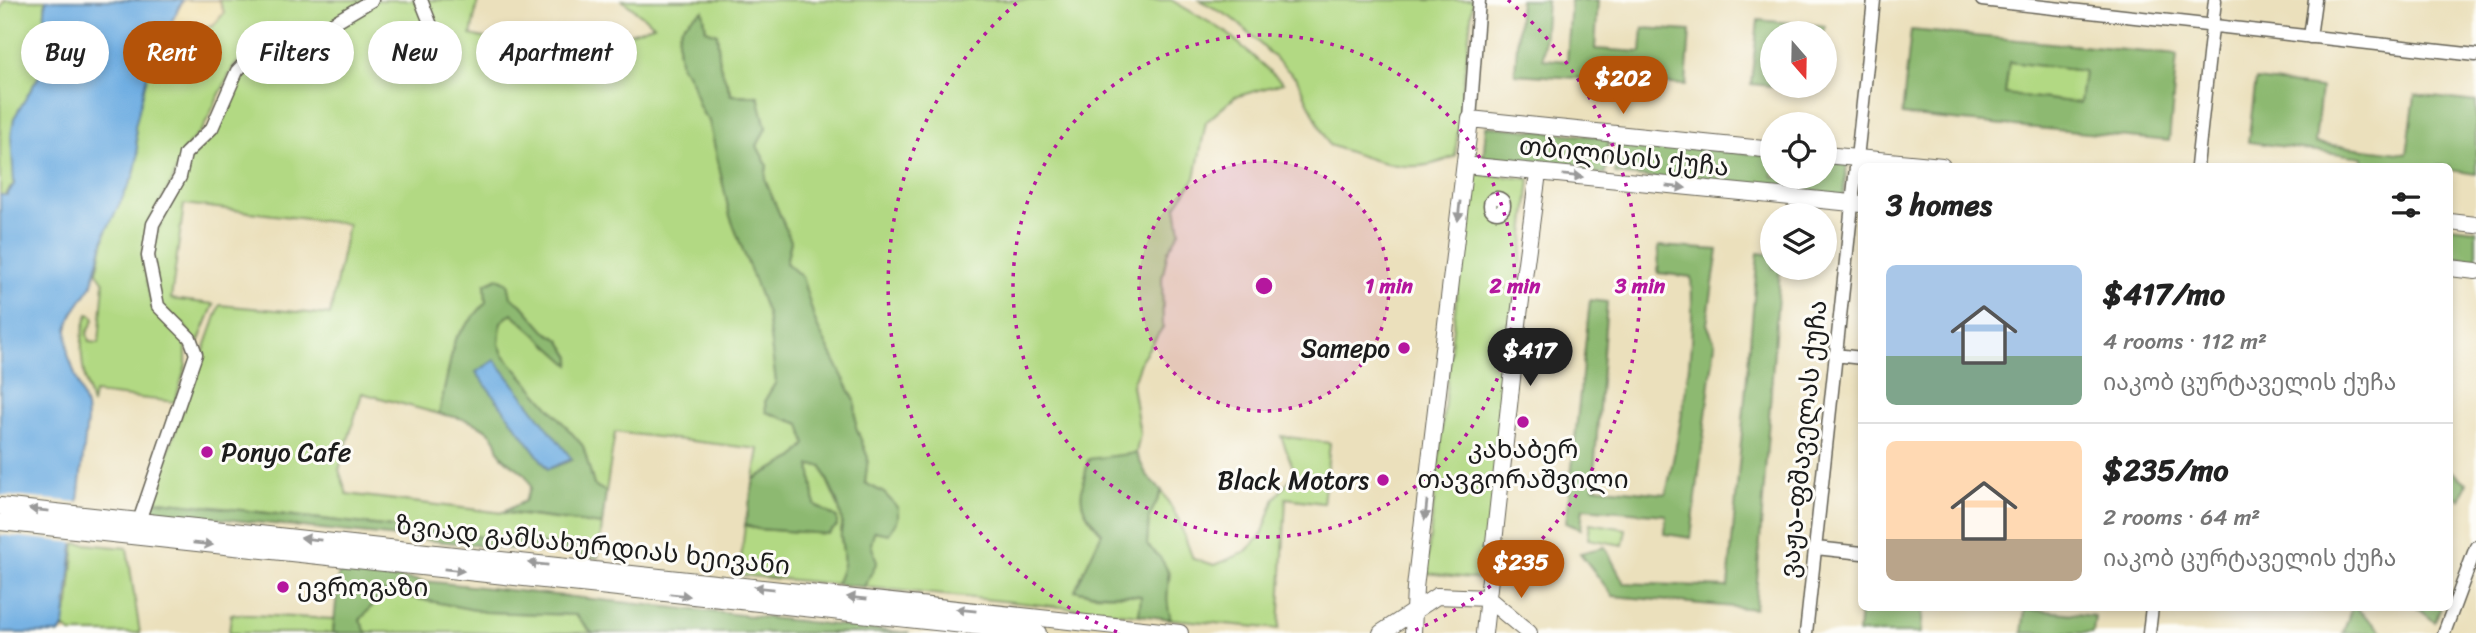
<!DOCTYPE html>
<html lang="en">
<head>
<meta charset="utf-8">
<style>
  :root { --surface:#fff; --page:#f6f6f6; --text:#222; --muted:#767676; --line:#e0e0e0; --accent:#b45309 }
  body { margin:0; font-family:Sriracha,"Noto Sans Georgian",sans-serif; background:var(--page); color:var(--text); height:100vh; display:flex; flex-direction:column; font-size:26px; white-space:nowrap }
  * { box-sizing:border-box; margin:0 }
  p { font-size:23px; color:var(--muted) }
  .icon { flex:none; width:38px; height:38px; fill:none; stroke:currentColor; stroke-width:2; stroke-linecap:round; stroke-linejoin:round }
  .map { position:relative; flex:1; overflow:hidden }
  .sheet { position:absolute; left:1858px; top:163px; width:595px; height:448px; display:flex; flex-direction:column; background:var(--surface); border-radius:10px; box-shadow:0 4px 10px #0003 }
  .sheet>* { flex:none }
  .banner { position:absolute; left:21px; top:21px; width:665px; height:63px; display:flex; gap:14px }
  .needle { width:46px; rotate:160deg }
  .tools { position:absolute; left:1760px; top:21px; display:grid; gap:14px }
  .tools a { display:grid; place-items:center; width:77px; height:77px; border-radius:50%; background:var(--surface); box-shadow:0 4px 10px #0003; font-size:35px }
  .price { position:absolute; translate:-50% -60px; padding:0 16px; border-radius:24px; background:var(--accent); color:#fff; font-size:23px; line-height:46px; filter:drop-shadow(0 2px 4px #0008) }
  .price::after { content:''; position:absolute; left:50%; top:42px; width:21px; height:16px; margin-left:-10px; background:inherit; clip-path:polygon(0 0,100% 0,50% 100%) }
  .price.active { background:#222; color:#fff }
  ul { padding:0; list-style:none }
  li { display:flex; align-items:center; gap:21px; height:175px; padding:0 28px }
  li+li { border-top:2px solid var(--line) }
  li span { display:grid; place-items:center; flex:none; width:196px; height:140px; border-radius:10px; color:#555 }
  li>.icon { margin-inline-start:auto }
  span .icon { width:84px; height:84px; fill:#fffc; stroke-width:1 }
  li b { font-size:30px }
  h2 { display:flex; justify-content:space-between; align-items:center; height:84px; padding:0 28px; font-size:30px }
  .chip { padding:0 24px; border-radius:32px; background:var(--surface); box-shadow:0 4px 10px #0003; font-size:24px; line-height:63px }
  .chip.active { background:var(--accent); color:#fff }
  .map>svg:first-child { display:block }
  .green { fill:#b2d983; stroke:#677a50; stroke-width:2 }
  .forest { fill:#8db971; stroke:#546a46; stroke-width:2; fill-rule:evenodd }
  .sand { fill:#eeda9e; stroke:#857b5d; stroke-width:2 }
  .water { fill:#6faee2; stroke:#46657f; stroke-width:2 }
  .pier { fill:#ebe0bc }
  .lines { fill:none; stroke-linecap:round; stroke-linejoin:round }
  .minor-casing { stroke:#646154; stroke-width:15 }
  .major-casing { stroke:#646154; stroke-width:18 }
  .minor { stroke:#fff; stroke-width:12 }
  .major { stroke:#fff; stroke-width:16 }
  .oneway { fill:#999 }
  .ring { fill:none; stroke:#b5179e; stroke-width:3.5; stroke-dasharray:3.5 7 }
  .poi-dot { fill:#b5179e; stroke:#fdfcf7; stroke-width:2.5 }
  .labels { text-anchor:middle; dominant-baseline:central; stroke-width:6; stroke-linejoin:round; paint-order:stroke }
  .street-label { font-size:26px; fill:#1c1c1c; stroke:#fdfcf7 }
  .poi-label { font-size:26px; fill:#1c1c1c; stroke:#fdfcf7; text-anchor:end }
  .centre { fill:#b5179e; stroke:#fdfcf7; stroke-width:3.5 }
  .ring-label { font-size:21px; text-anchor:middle; font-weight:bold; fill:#b5179e; stroke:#fdfcf7; stroke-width:6; stroke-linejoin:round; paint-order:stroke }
</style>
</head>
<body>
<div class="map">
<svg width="2476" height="633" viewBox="0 0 2476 633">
  <rect width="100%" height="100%" fill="#fdfcf7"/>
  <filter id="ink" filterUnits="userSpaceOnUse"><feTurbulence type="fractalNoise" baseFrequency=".0143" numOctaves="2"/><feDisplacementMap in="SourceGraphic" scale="14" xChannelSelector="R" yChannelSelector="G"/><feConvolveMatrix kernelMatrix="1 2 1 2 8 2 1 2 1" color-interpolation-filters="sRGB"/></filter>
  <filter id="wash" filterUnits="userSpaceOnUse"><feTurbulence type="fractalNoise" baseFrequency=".00686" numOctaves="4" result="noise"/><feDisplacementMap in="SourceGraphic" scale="28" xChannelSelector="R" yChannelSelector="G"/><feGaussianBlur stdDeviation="1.57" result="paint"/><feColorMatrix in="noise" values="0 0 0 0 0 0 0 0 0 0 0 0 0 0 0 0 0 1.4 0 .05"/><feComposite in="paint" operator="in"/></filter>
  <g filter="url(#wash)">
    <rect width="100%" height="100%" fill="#ebe0bc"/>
    <path class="green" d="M5 0H46L39 76 14 118V184L4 196 0 195V9Z
      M219 0H478L471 35 561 56 654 25 622 0H1171L1226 32 1283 83 1235 97 1206 122 1195 178 1176 206 1180 231 1168 251 1162 278 1163 327 1141 360 1132 385 1140 434 1136 453 1088 460C1081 496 1074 505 1102 533L1075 590C1097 598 1120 592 1142 596L1139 615 864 587 877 562 871 544 874 531 889 533 898 519V508L884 493 865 483 868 458 856 427 855 401 816 324 802 277 786 263 791 241 765 180 767 165 757 146 766 128 758 96 732 95 720 65 717 34 706 30 703 11C674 27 676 36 681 67 699 82 692 105 709 121L730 216 767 314 776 382 765 400 766 412 800 424 806 444 795 457 754 479 759 449 615 432 606 492 594 485 583 446 503 354 499 344 501 322 512 313 569 364 571 357 560 340 544 331 524 307 510 297 508 283 498 278 485 284 486 302 455 339 439 414 362 393 339 470 347 494 602 525 599 550 151 500 220 305 330 315 348 224 184 204 171 299 214 304 197 345 184 325 160 305 153 264 157 232 182 181 190 152 223 120 240 75 258 55 283 45 282 42 254 53 252 50 233 67 203 128 183 151 172 182 148 223 142 255 152 308 186 340V365L175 402 94 393 92 405C83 376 76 343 88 314L92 315 94 320 87 333 89 342 99 343 104 282 97 272 106 231 134 175 138 156 135 127 140 102 150 63 171 22 192 36 195 28 213 26 224 13Z
      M1200 0H1473L1455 156C1410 178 1374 160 1329 145L1297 79 1235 20Z
      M2009 62 2084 71 2080 103 2005 94Z
      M1470 173 1530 179 1487 580 1426 573Z
      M1281 436 1330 443 1323 503 1286 498 1279 629 1171 619 1166 604 1170 573 1147 545 1149 517 1162 491 1178 519 1193 559 1215 565 1244 553 1262 535 1275 498 1295 473Z
      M810 465 822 466C827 486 840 501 842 522 843 527 840 532 841 538 844 559 846 563 836 584L739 575 745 525 757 529 828 534 837 518 815 505Z
      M1590 523 1626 529 1623 545 1588 539Z
      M75 543 127 548 140 633H71L65 628 59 633 69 604Z
      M384 592 485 612 576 615 592 633 366 632 360 620Z
      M231 614 334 619 333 633H229Z"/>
    <path class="forest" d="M1520 0H1547L1543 59 1567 61 1571 0H1598L1595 49 1641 52 1643 28 1690 31 1686 85 1515 74Z
      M703 10 706 30 717 34 720 65 731 95 758 96 766 128 757 146 767 165 765 180 791 241 786 263 802 277 816 324 855 401 856 427 868 458 865 483 884 493 898 508V519L889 534 874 531 871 544 877 562 864 587 836 584C846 563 844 559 841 537 840 532 843 527 842 522 840 501 828 485 822 466L810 465 815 505 837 518V526L828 534 757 529 745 525 754 479 795 457 806 444 800 424 766 412 765 400 776 382 767 314 730 216 709 121C692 105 699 82 681 67 676 35 674 27 703 10Z
      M1758 20 1825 26 1824 33H1773V86H1819V90L1751 84Z
      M1911 30 2177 55 2169 141 1902 115ZM2009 62 2084 71 2080 103 2005 94Z
      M2256 80 2321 88 2315 143 2407 154 2415 95 2476 102V174L2450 170V166H2362L2363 157 2248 142Z
      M1486 126 1609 138 1605 174 1483 162Z
      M1618 140 1773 156V177H1825V161L1847 164 1843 197 1615 174Z
      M2450 227 2476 230V260L2450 257Z
      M1659 246 1718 250 1707 324 1715 343 1691 538 1665 534 1666 515 1583 508 1581 529 1566 523 1590 300 1607 302 1593 487 1666 494C1682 417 1696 357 1691 277L1658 273Z
      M1758 253 1773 255V268H1780L1755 609 1613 596 1580 553 1605 547 1624 583 1728 587Z
      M498 278 508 283 511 297 524 307 545 331 560 340 571 358 570 365 512 313 501 322 499 344 503 354 583 446 594 485 606 492 602 525 503 512 525 501 531 487C524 466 513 469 501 455 498 451 498 444 495 439 483 421 459 418 439 414L455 339 486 302 485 284ZM477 372 572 459V460L548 469Z
      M1136 453 1147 476 1162 491 1149 517 1147 545C1184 576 1159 582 1171 619L1139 615 1141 596C1119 592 1097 597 1075 590L1102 533C1074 502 1080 498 1089 459Z
      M2450 470 2467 483 2460 500 2450 492Z
      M151 500 599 550 598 558 148 511Z
      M339 572 910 633H592L576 615 485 612 384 592 360 620 366 632 376 633H333Z
      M1861 593 1862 607H1923L1921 633H1858Z
      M2352 607H2355L2384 633H2343Z
      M2416 607H2441L2435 622Z
      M2025 609 2095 616 2093 633H2022Z"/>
    <path class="sand" d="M183 0H219L224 12 213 26 195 28 192 36 171 22Z"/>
    <path class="water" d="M46 0H183L150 63 135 127 138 156 134 175 106 231 92 285 73 313 67 329 68 354 86 407 87 421 64 627 59 633H0V195H7L14 184 11 136 14 118 39 76Z
      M495 360 572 459 548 469 476 372Z"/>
    <path class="pier" d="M0 495 79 502 75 543 0 535Z"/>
  </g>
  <g filter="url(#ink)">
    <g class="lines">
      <defs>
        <path id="minor" d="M421 0 442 53
          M1982 0 2476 55
          M2310 37 2315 0
          M1470 119 1479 0
          M2197 166 2215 0
          M1490 205a7 7 0 1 1 14 0a7 7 0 1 1-14 0Z
          M1835 355 1862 358
          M139 521 196 354 190 338 158 306 148 256 153 224 180 177 185 154 212 128 237 71 254 53 328 26 372 0
          M1816 548 1862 553
          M1806 633 1874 0
          M2149 633 2152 607
          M2444 633 2476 547"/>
        <path id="major" d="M1825 155 1942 166
          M1465 165 1862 204
          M2450 222 2476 225
          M2450 268 2476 271
          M0 506 1180 633
          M0 522 1038 633
          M1381 633 1437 596 1487 598 1529 633
          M1413 633 1415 588 1470 119 1773 150
          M1484 633 1519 315 1538 173"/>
      </defs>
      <use href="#minor" class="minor-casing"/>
      <use href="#major" class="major-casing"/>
      <use href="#minor" class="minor"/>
      <use href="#major" class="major"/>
    </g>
    <defs><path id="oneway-solid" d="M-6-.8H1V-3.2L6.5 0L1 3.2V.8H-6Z" transform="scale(1.75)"/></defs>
    <g class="oneway">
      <use href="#oneway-solid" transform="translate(1573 176) rotate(6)"/>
      <use href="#oneway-solid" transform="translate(1676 187) rotate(6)"/>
      <use href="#oneway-solid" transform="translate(1459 211) rotate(96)"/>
      <use href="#oneway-solid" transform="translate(39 510) rotate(-174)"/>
      <use href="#oneway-solid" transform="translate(1426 510) rotate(96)"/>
      <use href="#oneway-solid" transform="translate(311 539) rotate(-174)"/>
      <use href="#oneway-solid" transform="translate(203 544) rotate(6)"/>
      <use href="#oneway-solid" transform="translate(538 564) rotate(-174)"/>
      <use href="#oneway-solid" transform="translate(454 570) rotate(6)"/>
      <use href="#oneway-solid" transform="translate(764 588) rotate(-174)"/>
      <use href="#oneway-solid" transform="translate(680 595) rotate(6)"/>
      <use href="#oneway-solid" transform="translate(857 598) rotate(-174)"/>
      <use href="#oneway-solid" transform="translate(966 610) rotate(-174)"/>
    </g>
  </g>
  <circle cx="1264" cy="286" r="125" fill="#b5179e" fill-opacity=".12"/>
  <g class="ring">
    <circle cx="1264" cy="286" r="125"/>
    <circle cx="1264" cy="286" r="251"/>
    <path d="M1117 632A376 376 0 0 1 1020 0M1508 0A376 376 0 0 1 1411 632"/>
  </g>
  <g class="poi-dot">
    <circle cx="1404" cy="348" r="7"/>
    <circle cx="1523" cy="422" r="7"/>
    <circle cx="207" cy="452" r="7"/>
    <circle cx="1383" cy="480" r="7"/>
    <circle cx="283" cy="587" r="7"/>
  </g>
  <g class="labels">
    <g class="street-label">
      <text transform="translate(1624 156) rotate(6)">თბილისის ქუჩა</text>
      <text transform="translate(1803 439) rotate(-84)">ვაჟა-ფშაველას ქუჩა</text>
      <text transform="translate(593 545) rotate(6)">ზვიად გამსახურდიას ხეივანი</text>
    </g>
    <g class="poi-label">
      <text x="1390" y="348">Samepo</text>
      <text x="1523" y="449" text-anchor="middle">კახაბერ<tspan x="1523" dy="30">თავგორაშვილი</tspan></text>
      <text x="221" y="452" text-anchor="start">Ponyo Cafe</text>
      <text x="1369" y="480">Black Motors</text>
      <text x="297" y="587" text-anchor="start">ევროგაზი</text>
    </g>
  </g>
  <circle cx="1264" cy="286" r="10" class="centre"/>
  <g class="ring-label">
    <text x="1389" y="293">1 min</text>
    <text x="1515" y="293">2 min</text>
    <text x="1640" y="293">3 min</text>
  </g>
</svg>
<div class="tools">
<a><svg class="needle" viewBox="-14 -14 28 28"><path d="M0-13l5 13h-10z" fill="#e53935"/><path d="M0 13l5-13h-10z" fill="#767676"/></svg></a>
<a><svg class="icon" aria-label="locate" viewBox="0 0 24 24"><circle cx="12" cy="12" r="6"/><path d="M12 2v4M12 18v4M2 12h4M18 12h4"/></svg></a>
<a><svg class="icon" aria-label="layers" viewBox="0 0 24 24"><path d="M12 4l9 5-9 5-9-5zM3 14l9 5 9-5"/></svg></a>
</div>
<b class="price" style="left:1623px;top:116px">$202</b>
<b class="price active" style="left:1530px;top:388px">$417</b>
<b class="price" style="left:1521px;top:600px">$235</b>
<div class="banner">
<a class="chip">Buy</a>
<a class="chip active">Rent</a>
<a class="chip">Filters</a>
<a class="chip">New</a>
<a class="chip">Apartment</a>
</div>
<section class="sheet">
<h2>3 homes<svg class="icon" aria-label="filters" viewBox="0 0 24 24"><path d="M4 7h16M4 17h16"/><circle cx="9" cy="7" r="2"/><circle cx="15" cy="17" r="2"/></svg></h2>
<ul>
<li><span style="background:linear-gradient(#a9c7e8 65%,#7fa58c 0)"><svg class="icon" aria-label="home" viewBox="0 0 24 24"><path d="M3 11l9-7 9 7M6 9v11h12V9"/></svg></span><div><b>$417/mo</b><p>4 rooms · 112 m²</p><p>იაკობ ცურტაველის ქუჩა</p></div></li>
<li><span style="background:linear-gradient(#ffd9b3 70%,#b9a48a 0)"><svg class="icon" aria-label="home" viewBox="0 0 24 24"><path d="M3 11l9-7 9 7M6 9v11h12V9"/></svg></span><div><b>$235/mo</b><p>2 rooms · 64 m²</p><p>იაკობ ცურტაველის ქუჩა</p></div></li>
</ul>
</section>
</div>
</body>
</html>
